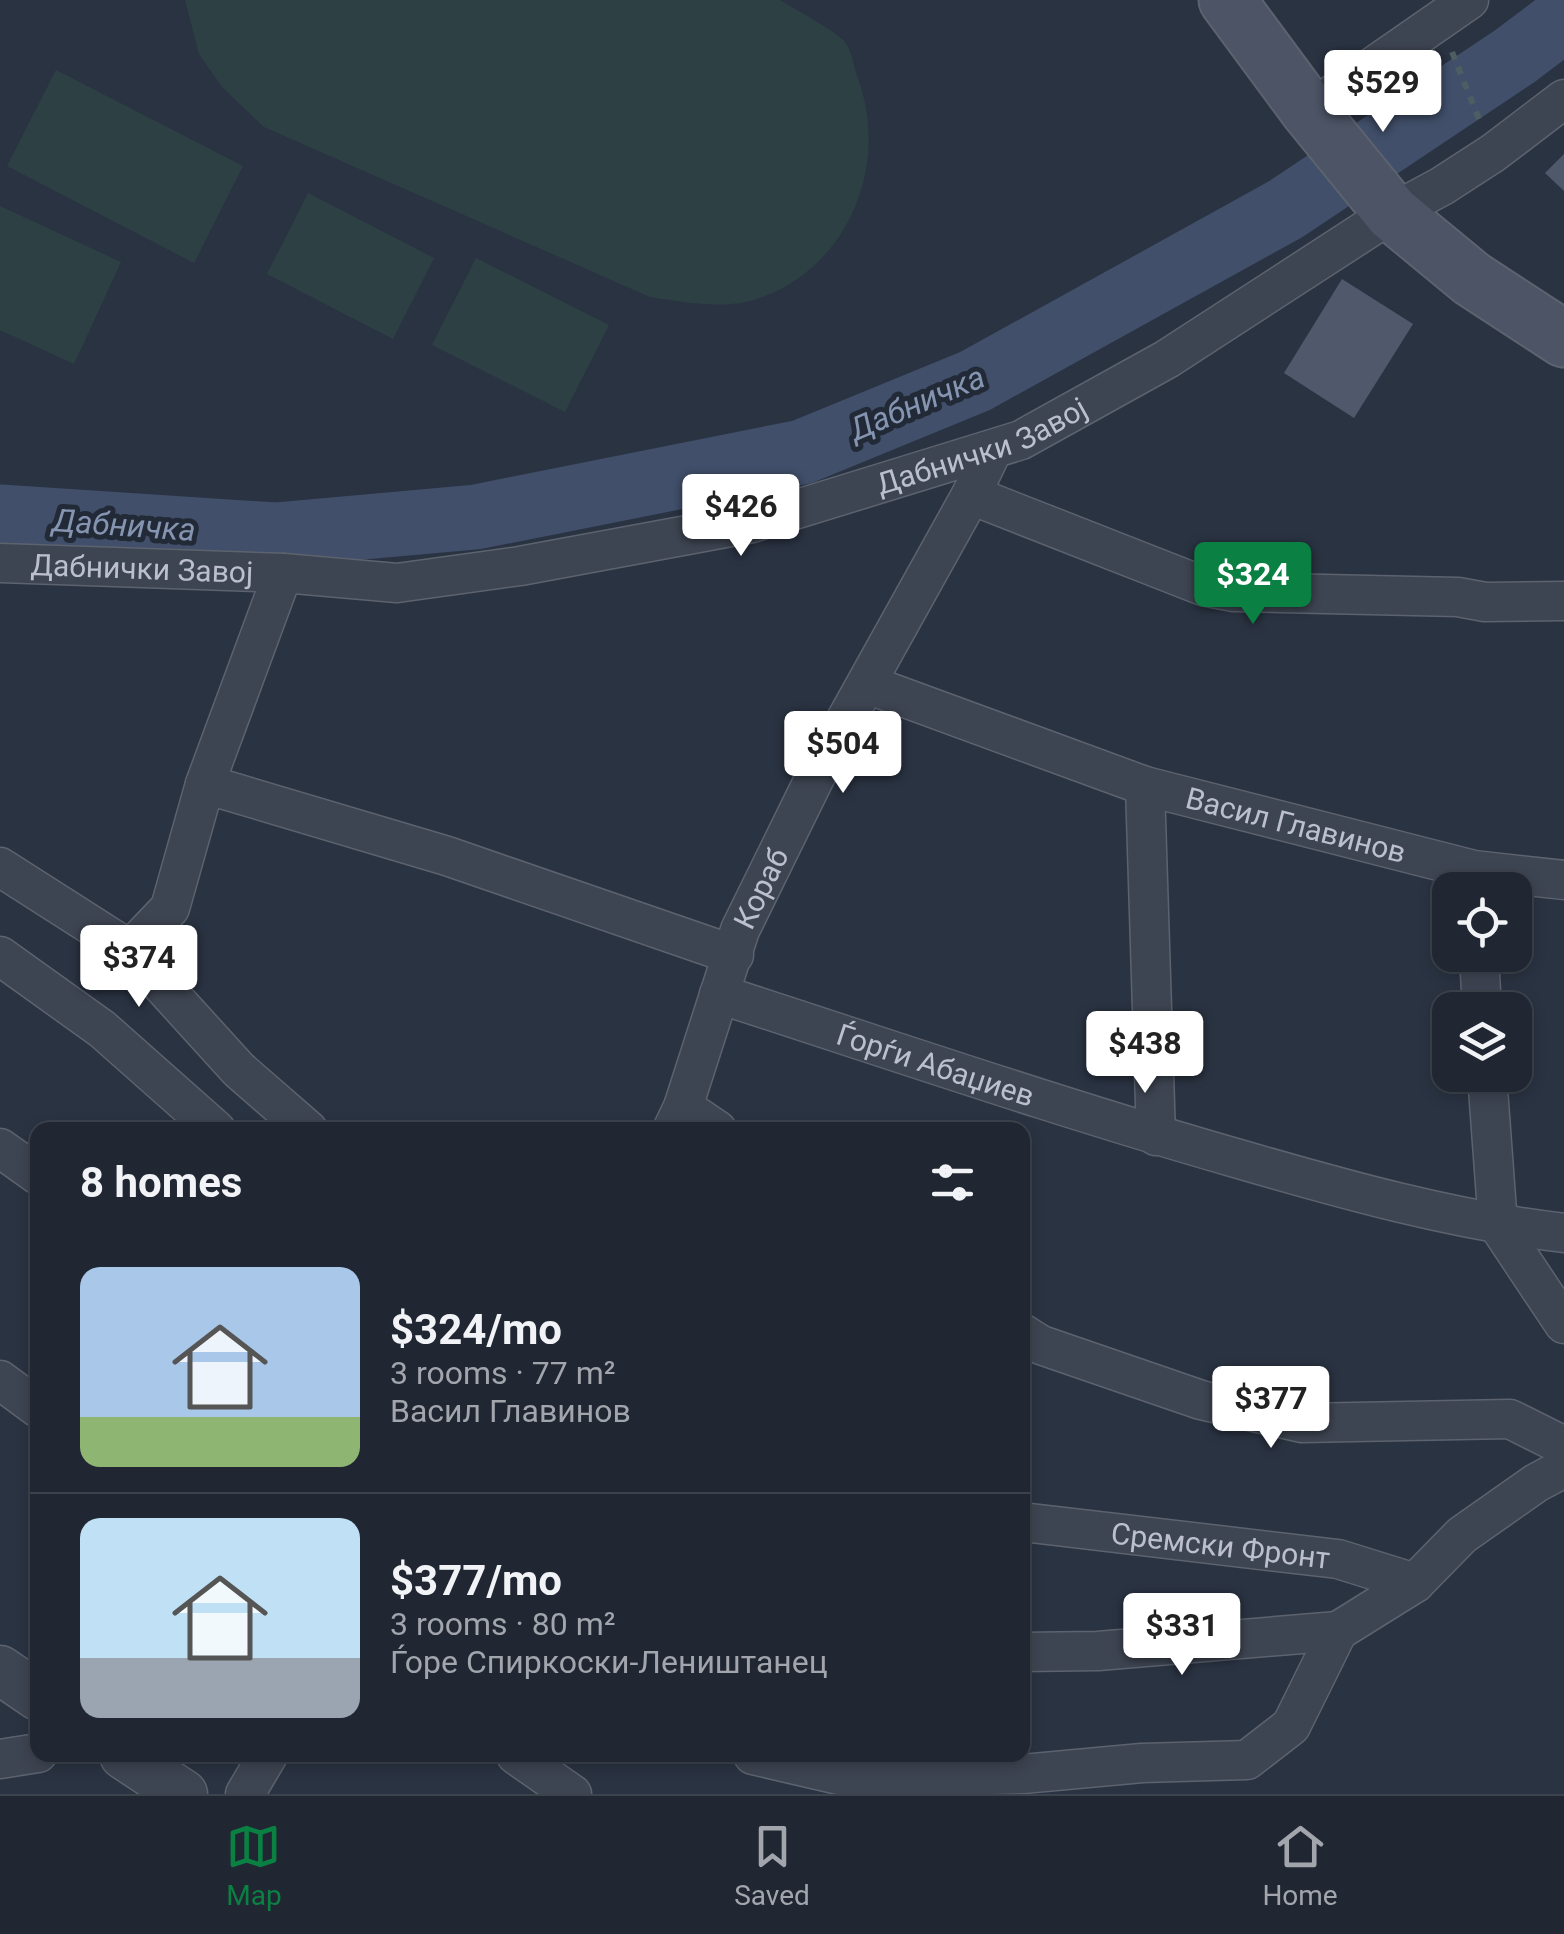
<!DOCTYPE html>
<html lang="en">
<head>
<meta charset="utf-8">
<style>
  :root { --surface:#202632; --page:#2d323e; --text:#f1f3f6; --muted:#a2a5ac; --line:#3d434d; --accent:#0b8043 }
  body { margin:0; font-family:Roboto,sans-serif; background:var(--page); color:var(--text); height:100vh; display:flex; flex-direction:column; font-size:38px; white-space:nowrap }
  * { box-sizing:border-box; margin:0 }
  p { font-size:32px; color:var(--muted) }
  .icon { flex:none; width:55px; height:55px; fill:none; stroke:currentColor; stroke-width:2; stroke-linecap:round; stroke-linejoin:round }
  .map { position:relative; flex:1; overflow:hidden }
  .drawer { position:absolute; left:30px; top:1122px; width:1000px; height:640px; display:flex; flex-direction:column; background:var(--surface); border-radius:20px; box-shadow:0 5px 15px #0003,0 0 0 2px var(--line) }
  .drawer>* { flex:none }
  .buttons { position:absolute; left:1432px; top:872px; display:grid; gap:20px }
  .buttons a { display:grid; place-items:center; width:100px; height:100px; border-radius:20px; background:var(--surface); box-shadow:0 5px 15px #0003,0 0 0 2px var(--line); font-size:50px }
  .price { position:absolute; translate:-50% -85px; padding:0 22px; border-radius:10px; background:#fff; color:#222; font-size:32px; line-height:65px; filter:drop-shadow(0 2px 5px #0008) }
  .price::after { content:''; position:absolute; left:50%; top:60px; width:30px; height:22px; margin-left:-15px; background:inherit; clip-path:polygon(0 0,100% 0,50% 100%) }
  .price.selected { background:var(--accent); color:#fff }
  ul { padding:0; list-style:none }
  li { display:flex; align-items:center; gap:30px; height:250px; padding:0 50px }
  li+li { border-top:2px solid var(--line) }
  li span { display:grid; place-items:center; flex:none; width:280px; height:200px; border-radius:20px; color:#555 }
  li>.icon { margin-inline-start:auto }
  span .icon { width:120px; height:120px; fill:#fffc; stroke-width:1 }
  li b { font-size:42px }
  h2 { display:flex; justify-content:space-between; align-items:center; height:120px; padding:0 50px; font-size:42px }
  .dock { display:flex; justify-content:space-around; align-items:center; height:140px; border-top:2px solid var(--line); background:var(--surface); font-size:28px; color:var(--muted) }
  .dock a { display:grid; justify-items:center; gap:5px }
  .dock .selected { color:var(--accent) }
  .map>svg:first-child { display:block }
  .green { fill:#2d4144 }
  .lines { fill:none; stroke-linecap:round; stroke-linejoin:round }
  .river { stroke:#414f6a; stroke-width:65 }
  .building { fill:#50596b }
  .minor-casing { stroke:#5c636f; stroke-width:41 }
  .tertiary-casing { stroke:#5c636f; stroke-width:51 }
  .secondary-casing { stroke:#5c636f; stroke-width:59 }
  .path { stroke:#4c5e62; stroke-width:6; stroke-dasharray:8 8; stroke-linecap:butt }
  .minor { stroke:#3e4552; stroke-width:38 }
  .tertiary { stroke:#3e4552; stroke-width:48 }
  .secondary { stroke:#4c5465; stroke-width:55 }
  .labels { text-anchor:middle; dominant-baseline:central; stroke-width:10; stroke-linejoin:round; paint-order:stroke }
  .street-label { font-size:30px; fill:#bbc0cc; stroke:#222a37 }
  .water-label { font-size:32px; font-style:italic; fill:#8595b1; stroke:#222a37 }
</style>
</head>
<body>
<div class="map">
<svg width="1564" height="1794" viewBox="0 0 1564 1794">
  <rect width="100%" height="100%" fill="#2a3342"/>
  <path class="green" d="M185 0H780C794 9 836 31 845 42 852 51 854 68 858 79 890 165 848 269 757 299 724 310 684 302 650 297L264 127 222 87 199 54Z
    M56 70 243 166 194 263 7 166Z
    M308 193 434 258 393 339 267 274Z
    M0 206 121 262 74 364 0 330Z
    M476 258 609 325 565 412 432 345Z"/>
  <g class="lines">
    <path class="river" d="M0 517 275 535 476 517 802 452 975 381 1286 209 1515 56 1564 19"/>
  </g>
  <path class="building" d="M1564 154V191L1545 173Z
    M1342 279 1413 324 1354 418 1284 373Z"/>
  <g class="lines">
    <defs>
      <g id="minor">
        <path d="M1309 111 1469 0"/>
        <path d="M971 495 1203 586 1234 592 1458 597 1485 602 1564 601"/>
        <path id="s1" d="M0 563 283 573 397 583 520 566 752 523 1021 440 1167 359 1392 213 1442 186 1493 153 1564 99"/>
        <path id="s2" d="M867 684 1145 786 1474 870 1564 880"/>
        <path d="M205 784 447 856 734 955"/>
        <path d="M1145 786 1156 1136"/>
        <path d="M0 867 130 950 239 1070 308 1130"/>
        <path d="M130 950 170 908 205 784 283 573"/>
        <path d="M1479 955 1482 1010"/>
        <path d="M0 956 102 1029 216 1130"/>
        <path id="s3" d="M719 994C892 1050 1064 1109 1239 1159 1346 1190 1453 1220 1564 1233"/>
        <path d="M1487 1075 1498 1225 1564 1324"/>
        <path d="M683 1107 717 1130"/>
        <path id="s4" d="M672 1130 683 1107 740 930 823 761 971 495 992 451"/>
        <path d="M0 1148 38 1175"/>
        <path d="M1022 1333 1041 1345 1201 1400 1302 1423 1510 1419 1564 1446"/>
        <path d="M0 1380 38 1408"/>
        <path id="s5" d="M1022 1522 1338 1559 1415 1583"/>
        <path d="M1022 1652 1098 1651 1338 1631"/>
        <path d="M516 1755 572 1794"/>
        <path d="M753 1755 856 1779 1023 1774 1142 1763 1247 1760 1291 1726 1338 1631 1415 1583 1462 1535 1536 1483 1564 1468"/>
        <path d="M0 1759 38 1753"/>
        <path d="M245 1794 268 1755"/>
      </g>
      <path id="tertiary" d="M0 1670 38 1696
        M124 1755 183 1794"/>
      <path id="secondary" d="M1227 0 1309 111 1392 213 1472 279 1564 339"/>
    </defs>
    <use href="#minor" class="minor-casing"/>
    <use href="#tertiary" class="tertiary-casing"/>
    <use href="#secondary" class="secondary-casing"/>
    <path class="path" d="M1452 52 1479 119"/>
    <use href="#minor" class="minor"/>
    <use href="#tertiary" class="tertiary"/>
    <use href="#secondary" class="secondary"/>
  </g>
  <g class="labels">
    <g class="street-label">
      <text stroke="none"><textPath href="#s1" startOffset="1000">Дабнички Завој</textPath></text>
      <text stroke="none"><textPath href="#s1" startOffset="142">Дабнички Завој</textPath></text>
      <text stroke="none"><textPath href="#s2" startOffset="452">Васил Главинов</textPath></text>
      <text stroke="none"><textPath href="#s4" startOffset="258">Кораб</textPath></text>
      <text stroke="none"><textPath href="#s3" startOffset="228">Ѓорѓи Абаџиев</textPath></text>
      <text stroke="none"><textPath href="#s5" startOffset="200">Сремски Фронт</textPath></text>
    </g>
    <g class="water-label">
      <text transform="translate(917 403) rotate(-23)">Дабничка</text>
      <text transform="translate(124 525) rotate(4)">Дабничка</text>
    </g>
  </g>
</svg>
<div class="buttons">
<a><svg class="icon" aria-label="locate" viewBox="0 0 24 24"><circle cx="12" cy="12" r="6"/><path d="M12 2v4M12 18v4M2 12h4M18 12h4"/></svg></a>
<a><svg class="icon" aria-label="layers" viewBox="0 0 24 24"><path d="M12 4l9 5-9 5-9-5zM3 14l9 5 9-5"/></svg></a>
</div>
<b class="price" style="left:1383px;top:135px">$529</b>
<b class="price" style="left:741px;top:559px">$426</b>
<b class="price selected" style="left:1253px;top:627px">$324</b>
<b class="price" style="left:843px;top:796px">$504</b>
<b class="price" style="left:139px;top:1010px">$374</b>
<b class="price" style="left:1145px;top:1096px">$438</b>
<b class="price" style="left:1271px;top:1451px">$377</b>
<b class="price" style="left:1182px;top:1678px">$331</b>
<section class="drawer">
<h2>8 homes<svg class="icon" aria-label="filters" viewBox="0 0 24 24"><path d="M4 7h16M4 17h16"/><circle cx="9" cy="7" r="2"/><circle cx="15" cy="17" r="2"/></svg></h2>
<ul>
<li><span style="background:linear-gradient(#a9c7e8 75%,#8fb573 0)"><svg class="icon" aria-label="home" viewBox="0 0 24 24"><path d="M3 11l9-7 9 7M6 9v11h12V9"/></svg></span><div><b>$324/mo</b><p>3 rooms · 77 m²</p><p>Васил Главинов</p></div></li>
<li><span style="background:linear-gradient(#bfe0f5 70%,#9aa5b1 0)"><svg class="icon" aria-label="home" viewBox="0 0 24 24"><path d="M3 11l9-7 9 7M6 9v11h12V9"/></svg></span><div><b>$377/mo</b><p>3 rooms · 80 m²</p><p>Ѓоре Спиркоски-Леништанец</p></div></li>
</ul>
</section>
</div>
<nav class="dock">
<a class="selected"><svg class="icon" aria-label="map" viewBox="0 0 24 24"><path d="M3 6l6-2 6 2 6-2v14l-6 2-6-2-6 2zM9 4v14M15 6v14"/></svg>Map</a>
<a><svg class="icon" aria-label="saved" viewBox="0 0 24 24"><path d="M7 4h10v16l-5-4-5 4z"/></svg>Saved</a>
<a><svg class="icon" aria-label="home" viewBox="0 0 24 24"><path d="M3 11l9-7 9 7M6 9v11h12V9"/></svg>Home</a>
</nav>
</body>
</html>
